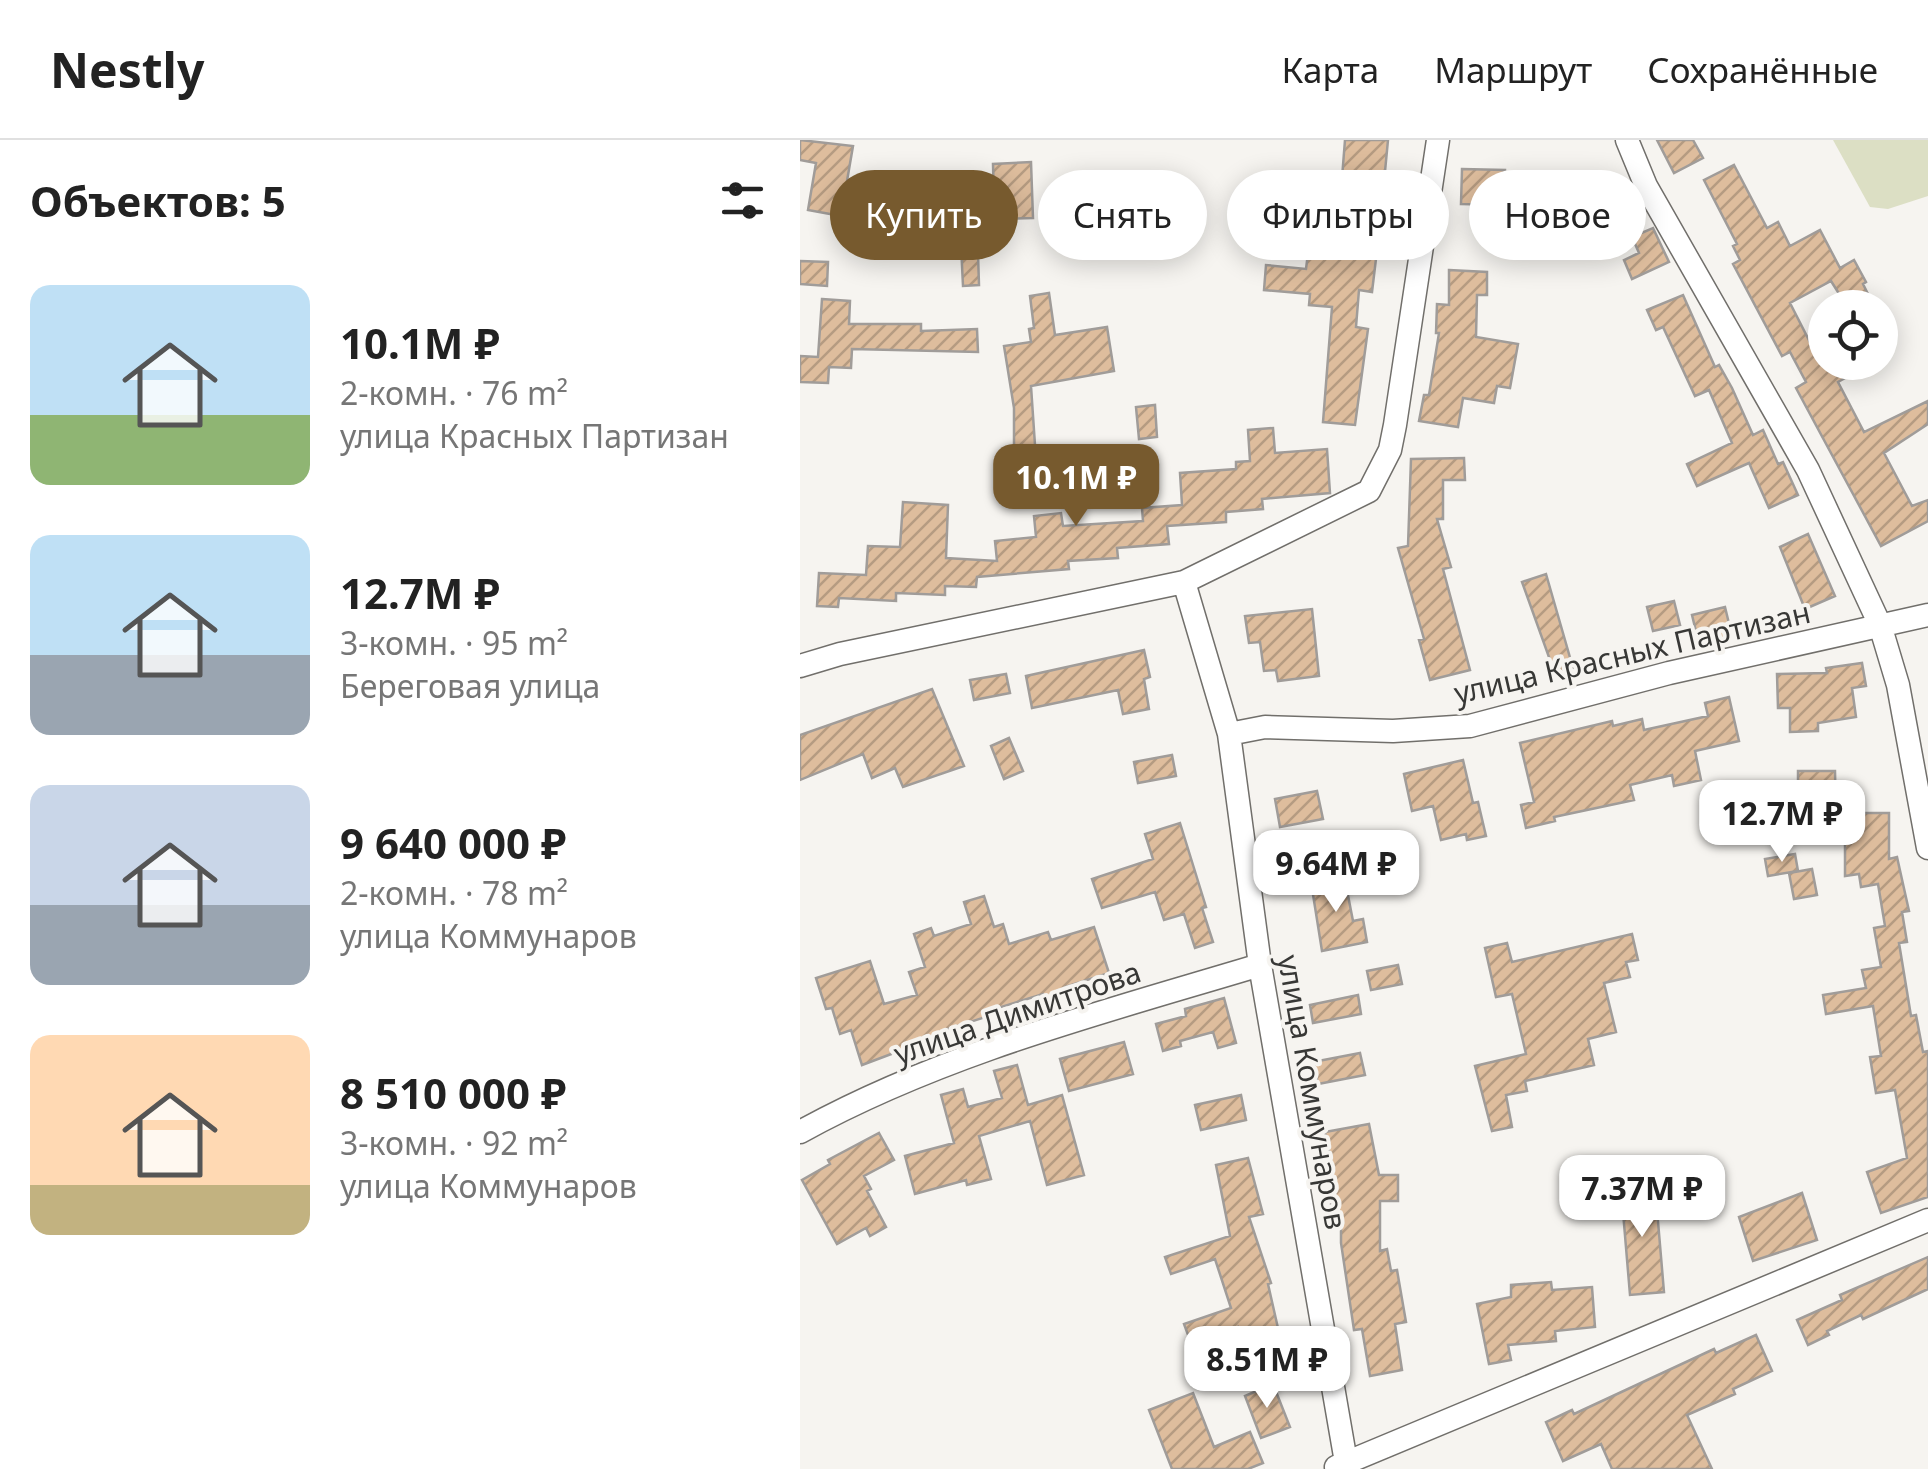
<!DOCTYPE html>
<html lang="ru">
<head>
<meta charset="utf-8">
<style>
  :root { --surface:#fff; --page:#f2f2f2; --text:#222; --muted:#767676; --line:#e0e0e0; --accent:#775a2e }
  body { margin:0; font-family:"Noto Sans",sans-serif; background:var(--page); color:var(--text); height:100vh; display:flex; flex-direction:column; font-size:38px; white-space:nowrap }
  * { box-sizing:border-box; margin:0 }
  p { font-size:32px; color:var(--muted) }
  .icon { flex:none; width:55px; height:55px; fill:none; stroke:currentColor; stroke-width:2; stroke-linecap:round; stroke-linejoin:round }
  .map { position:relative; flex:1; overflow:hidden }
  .details { display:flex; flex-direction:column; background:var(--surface); width:800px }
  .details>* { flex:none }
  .top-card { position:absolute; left:30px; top:30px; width:948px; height:90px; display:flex; gap:20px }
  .controls { position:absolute; left:1008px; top:150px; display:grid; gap:20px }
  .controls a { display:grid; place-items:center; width:90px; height:90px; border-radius:50%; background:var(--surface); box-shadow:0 5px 25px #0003; font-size:50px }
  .price { position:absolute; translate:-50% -85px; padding:0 22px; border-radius:20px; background:#fff; color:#222; font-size:32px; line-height:65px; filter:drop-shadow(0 2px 5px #0008) }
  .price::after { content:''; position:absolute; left:50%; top:60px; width:30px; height:22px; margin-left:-15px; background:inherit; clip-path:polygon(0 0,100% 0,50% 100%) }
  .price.selected { background:var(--accent); color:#fff }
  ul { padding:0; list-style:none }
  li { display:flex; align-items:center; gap:30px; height:250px; padding:0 30px }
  li span { display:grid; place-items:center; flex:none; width:280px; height:200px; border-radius:20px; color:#555 }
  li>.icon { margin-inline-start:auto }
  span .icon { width:120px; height:120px; fill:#fffc; stroke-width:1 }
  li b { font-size:42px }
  h2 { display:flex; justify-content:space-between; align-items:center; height:120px; padding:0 30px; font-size:42px }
  .tag { padding:0 35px; border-radius:45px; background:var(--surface); box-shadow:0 5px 25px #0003; font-size:35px; line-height:90px }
  .tag.selected { background:var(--accent); color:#fff }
  header { display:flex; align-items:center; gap:60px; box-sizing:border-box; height:140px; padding:0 50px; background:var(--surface); border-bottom:2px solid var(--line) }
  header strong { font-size:48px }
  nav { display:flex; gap:55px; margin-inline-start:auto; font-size:35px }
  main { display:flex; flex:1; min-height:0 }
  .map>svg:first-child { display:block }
  .grass { fill:#dcdfc4 }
  .building { fill:url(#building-hatch); stroke:#a09c99; stroke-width:2.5 }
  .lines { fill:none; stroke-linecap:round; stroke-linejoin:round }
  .street-casing { stroke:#716f6b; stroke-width:25 }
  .street { stroke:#fff; stroke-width:22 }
  .labels { text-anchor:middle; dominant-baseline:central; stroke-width:8; stroke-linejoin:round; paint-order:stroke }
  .street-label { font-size:30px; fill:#383836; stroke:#f6f4f0 }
</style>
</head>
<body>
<header>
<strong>Nestly</strong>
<nav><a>Карта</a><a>Маршрут</a><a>Сохранённые</a></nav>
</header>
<main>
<section class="details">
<h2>Объектов: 5<svg class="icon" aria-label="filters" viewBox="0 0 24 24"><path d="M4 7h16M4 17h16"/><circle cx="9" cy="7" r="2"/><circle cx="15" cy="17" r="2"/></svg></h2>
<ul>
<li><span style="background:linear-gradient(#bfe0f5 65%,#8fb573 0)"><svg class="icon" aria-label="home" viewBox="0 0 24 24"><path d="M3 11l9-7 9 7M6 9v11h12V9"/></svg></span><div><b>10.1M ₽</b><p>2-комн. · 76 m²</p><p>улица Красных Партизан</p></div></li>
<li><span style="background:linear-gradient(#bfe0f5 60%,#9aa5b1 0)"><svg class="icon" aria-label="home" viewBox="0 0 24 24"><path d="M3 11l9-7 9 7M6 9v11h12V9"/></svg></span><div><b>12.7M ₽</b><p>3-комн. · 95 m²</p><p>Береговая улица</p></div></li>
<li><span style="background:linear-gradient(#c9d6e8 60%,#9aa5b1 0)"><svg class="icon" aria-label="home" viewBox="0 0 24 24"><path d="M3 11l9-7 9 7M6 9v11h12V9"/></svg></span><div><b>9 640 000 ₽</b><p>2-комн. · 78 m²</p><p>улица Коммунаров</p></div></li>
<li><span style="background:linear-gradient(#ffd9b3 75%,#c2b280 0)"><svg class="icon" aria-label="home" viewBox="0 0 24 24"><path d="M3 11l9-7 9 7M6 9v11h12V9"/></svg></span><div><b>8 510 000 ₽</b><p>3-комн. · 92 m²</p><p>улица Коммунаров</p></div></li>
</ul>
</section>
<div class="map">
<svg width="1128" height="1329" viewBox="0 0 1128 1329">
  <defs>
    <pattern id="building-hatch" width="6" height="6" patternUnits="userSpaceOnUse" patternTransform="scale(2.5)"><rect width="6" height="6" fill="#debd9d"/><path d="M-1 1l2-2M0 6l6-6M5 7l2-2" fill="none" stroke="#b59b81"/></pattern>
  </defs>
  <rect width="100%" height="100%" fill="#f6f4f0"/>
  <path class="grass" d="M1033 0H1128V56L1088 69 1070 67Z"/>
  <path class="building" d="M0 0 53 6 41 76 8 70 16 23 0 20Z
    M545 0H588L584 42 593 43 590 70 582 69 572 152 559 150 556 187 568 189 555 285 523 282 532 167 509 165 510 154 464 150 466 125 506 129 518 35 542 38Z
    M857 0H893L903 18 874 33Z
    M231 22 233 78 177 80 179 145 163 146 159 64 194 62 193 24Z
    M934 25 967 88 978 82 990 106 1020 90 1040 128 1054 120 1066 142 1063 144 1075 168H1048L1031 141 990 163 1015 212 1025 206V222H1074L1038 242 1064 292 1128 261V284L1084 313 1112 366 1128 360V381L1081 406 996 248 1006 242 990 212 982 216 933 124 940 120 933 106 937 104 904 40Z
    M662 29 705 30 704 65 661 64Z
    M820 46 832 73 797 89 785 62Z
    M853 88 869 122 832 139 824 120 839 113 832 97Z
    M0 121 28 122 27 146 0 144Z
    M649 130 687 132V155H677L676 197 718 204 710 248 697 246 694 263 663 258 658 287 619 281 624 255H629L639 193H636L637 164 649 165Z
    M249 153 255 195 307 187 314 231 231 246 235 305 214 307V268L204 206 231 202 229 189 234 188 230 156Z
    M883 155 915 227 919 225 932 248 953 295 963 290 978 324 983 322 998 355 969 368 949 323 897 346 887 324 932 303 909 250 895 256 863 187 856 190 847 170Z
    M22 159 50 161 49 184H121V191L177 189 178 212 52 209 51 228 29 227 28 243 0 242V216L18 217Z
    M355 265 357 297 339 299 336 267Z
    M473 288 475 313 527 309 530 353 462 359 463 369 426 372V382L367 386 369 404 317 408 318 418 268 421 269 429 177 437 176 447 145 446V455L96 453V461L39 458 38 467 17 466 19 433 66 435 68 406 100 407 103 362 148 365 146 418 197 421 195 401 236 397 234 376 261 373 263 386 343 381 342 368 382 365 380 333 436 329V322L450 321 448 290Z
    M664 318 665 340H643V379H637L651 427 643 429 670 530 630 540 619 500 624 499 598 408 608 406 611 319Z
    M1008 394 1035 456 1005 469 980 407Z
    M746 434 773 528 755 534 722 442Z
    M874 461 880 485 853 491 847 467Z
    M925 467 932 496 899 504 892 475Z
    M512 469 519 536 478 541 476 530 464 531 460 502 449 503 445 476Z
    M344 510 350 537 344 539 349 569 323 574 318 550 232 568 226 536Z
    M1062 523 1066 546 1052 548 1056 577 1018 583V591L990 592V568H978L977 534 1027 533 1026 528Z
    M206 534 210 553 174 560 170 540Z
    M132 549 164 626 103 647 95 628 72 638 63 614 0 640V595Z
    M929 557 939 601 895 611 901 640 874 646 872 635 830 645 834 660 754 677 755 681 726 688 721 665 734 662 720 603 812 581 813 586 842 579 844 590 908 576 905 563Z
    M209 598 223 631 204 639 191 606Z
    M372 615 376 636 338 643 334 622Z
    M663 620 673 663 678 662 686 696 667 700 666 694 641 700 633 666 612 671 604 634Z
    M998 631H1035L1036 680H1010V650H998Z
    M517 651 523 679 480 687 475 659Z
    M1045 673H1089V719L1097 717 1109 771 1102 772 1107 802 1099 803 1111 876 1116 875 1123 912 1128 911V1057L1081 1073 1067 1032 1107 1018 1095 950 1076 953 1070 917 1081 916 1073 866 1026 874 1023 855 1066 848 1062 830 1081 827 1074 788 1085 786 1078 744 1061 747 1059 734 1045 736Z
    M380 683 406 767 402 768 413 802 395 808 384 774 364 780 355 752 302 768 292 739 353 719 345 694Z
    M995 714 998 731 968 736 965 719Z
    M1012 729 1017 755 994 759 989 733Z
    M544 735 553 781 563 779 567 802 522 811 511 742Z
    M184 756 194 787 203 784 209 804 248 792 251 800 294 787 309 833 265 847 268 854 245 862 243 854 188 871 189 876 141 891 142 895 62 925 51 890 40 894 32 868 26 869 16 838 70 821 84 864 117 855 109 832 125 827 114 794 131 788 134 796 171 784 164 762Z
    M832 794 838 820 826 822 830 837 804 843 816 892 788 899 794 925 725 941 727 951 706 955 712 987 692 991 675 926 726 914 712 854 696 857 685 808 707 803 712 822Z
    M598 825 602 844 571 850 567 831Z
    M558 855 561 874 513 883 510 865Z
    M424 858 436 903 418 908 413 892 380 901 381 906 363 911 356 884 386 876 385 869Z
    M324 902 333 934 269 951 260 919Z
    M560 913 565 935 518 944 513 922Z
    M217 925 228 965 262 955 284 1035 247 1045 230 981 179 996 191 1039 167 1045 166 1040 115 1054 105 1016 154 1003 141 955 163 949 168 967 202 958 194 931Z
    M441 955 446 980 401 990 395 965Z
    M569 984 579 1035H598V1061H580V1111L587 1109 591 1131 597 1130 606 1182 595 1184 602 1230 570 1236 562 1189 554 1190 541 1103V1078H531V1021L525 992Z
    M79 993 94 1020 64 1036 71 1049 67 1051 86 1087 70 1096 66 1088 37 1104 2 1040 30 1024 28 1020Z
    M448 1018 463 1074 449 1077 471 1143 468 1144 480 1197 467 1200 470 1214 445 1220 438 1187 391 1203 384 1184 431 1168 415 1119 371 1134 365 1117 430 1096 416 1025Z
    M836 1019 838 1043 793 1046 792 1022Z
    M855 1046 864 1152 830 1155 821 1048Z
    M1002 1053 1017 1100 953 1121 939 1077Z
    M1128 1117V1149L1063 1179 1061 1175 1027 1191 1029 1195 1008 1205 997 1180 1042 1160 1040 1155Z
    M751 1142 752 1150 792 1147 795 1187 755 1191 756 1201 708 1205 711 1220 689 1224 677 1164 711 1157V1145Z
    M956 1195 972 1231 933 1249 935 1254 887 1275 912 1329H812L801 1304 763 1321 746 1282 772 1270 774 1274 914 1209 916 1213Z
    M473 1244 490 1287 461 1298 445 1256Z
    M393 1253 414 1307 450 1292 463 1323 448 1329H372L349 1270Z"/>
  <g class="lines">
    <defs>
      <path id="street" d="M827 0 846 46 1008 330 1080 485 1098 545 1128 708
        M384 442 429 594 460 825 546 1322
        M0 526 40 514 384 442 569 351 590 310 595 285 638 0
        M429 594 465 587 593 591 670 586 869 533 1128 475
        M0 992C143 913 304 872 460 825
        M536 1327 1128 1080"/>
    </defs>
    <use href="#street" class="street-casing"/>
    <use href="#street" class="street"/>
  </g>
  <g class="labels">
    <g class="street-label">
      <text transform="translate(832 512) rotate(-13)">улица Красных Партизан</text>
      <text transform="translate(217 872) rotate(-19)">улица Димитрова</text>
      <text transform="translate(513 952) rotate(80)">улица Коммунаров</text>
    </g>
  </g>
</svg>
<div class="controls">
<a><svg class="icon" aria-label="locate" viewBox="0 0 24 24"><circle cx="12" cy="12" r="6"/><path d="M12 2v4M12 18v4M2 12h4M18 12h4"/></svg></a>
</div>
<b class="price selected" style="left:276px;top:389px">10.1M ₽</b>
<b class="price" style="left:982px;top:725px">12.7M ₽</b>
<b class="price" style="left:536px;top:775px">9.64M ₽</b>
<b class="price" style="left:842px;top:1100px">7.37M ₽</b>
<b class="price" style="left:467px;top:1271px">8.51M ₽</b>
<div class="top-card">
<a class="tag selected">Купить</a>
<a class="tag">Снять</a>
<a class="tag">Фильтры</a>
<a class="tag">Новое</a>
</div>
</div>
</main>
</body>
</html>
